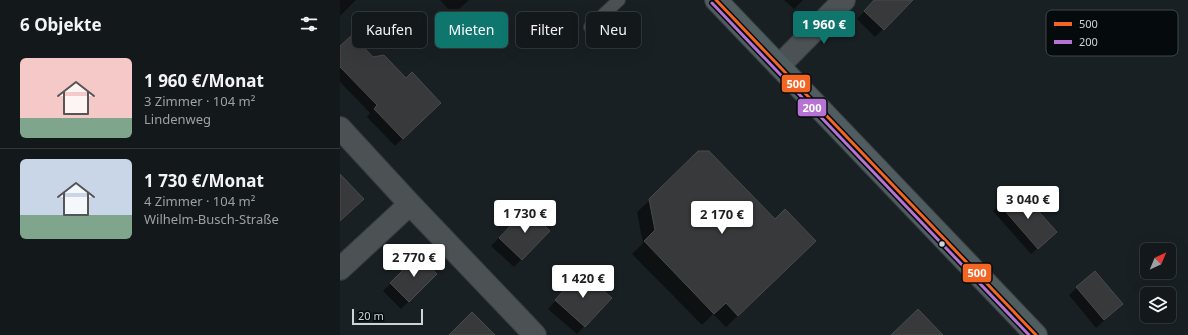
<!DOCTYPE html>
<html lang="de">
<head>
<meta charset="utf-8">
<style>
  :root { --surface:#13181a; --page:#1c2123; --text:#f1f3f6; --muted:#9da0a2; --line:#323739; --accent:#0f766e }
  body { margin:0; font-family:"Noto Sans",sans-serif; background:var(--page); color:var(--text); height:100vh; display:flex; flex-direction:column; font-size:15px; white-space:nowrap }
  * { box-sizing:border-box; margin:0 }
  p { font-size:13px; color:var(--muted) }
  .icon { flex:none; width:22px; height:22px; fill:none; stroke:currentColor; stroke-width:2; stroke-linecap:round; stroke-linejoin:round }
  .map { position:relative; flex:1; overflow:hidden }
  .side { display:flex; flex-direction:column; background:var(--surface); width:340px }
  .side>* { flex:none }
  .top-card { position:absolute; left:12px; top:12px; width:380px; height:36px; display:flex; gap:8px }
  .needle { width:26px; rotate:44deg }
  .controls { position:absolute; left:800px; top:243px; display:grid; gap:8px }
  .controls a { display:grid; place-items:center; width:36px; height:36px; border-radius:6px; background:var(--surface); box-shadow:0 4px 16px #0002,0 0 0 1px var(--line); font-size:20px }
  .scale { position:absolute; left:12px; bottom:10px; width:71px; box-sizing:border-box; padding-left:4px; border:2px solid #ccd4d8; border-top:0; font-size:11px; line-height:14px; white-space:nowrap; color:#ccd4d8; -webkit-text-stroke:3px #050a0c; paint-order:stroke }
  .price { position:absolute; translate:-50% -34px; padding:0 9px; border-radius:4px; background:#fff; color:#222; font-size:13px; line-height:26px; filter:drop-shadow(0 1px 2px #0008) }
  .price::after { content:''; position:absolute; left:50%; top:24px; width:12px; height:9px; margin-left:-6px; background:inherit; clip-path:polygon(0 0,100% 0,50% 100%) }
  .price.active { background:var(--accent); color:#fff }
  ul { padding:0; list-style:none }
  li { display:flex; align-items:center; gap:12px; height:100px; padding:0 20px }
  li+li { border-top:1px solid var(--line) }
  li span { display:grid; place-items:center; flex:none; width:112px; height:80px; border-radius:6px; color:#555 }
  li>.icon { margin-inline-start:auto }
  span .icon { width:48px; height:48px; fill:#fffc; stroke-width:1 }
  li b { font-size:17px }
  h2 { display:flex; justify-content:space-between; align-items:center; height:48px; padding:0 20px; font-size:17px }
  .chip { padding:0 14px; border-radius:6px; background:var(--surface); box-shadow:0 4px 16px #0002,0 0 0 1px var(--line); font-size:14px; line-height:36px }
  .chip.active { background:var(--accent); color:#fff }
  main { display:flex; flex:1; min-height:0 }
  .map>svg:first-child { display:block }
  .shadow { fill:#0007 }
  .building { fill:#38393a; stroke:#494a4a }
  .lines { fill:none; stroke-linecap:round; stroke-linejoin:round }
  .service-casing { stroke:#353a3d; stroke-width:14 }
  .minor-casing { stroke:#353a3d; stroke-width:24 }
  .primary-casing { stroke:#353a3d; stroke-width:24 }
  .service { stroke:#4c5153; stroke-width:12 }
  .minor { stroke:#4c5153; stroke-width:22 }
  .primary { stroke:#4f5c60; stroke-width:22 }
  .bus-1-casing { stroke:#050a0c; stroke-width:6 }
  .bus-2-casing { stroke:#050a0c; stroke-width:6 }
  .bus-1 { stroke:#f26522; stroke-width:3 }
  .bus-2 { stroke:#b673d3; stroke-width:3 }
  .bus-dot { fill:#ccd4d8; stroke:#050a0c; stroke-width:1.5 }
  .key { fill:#050a0c; stroke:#414749; stroke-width:1 }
  .key-label { font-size:11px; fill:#ccd4d8 }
  .line-badge { stroke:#050a0c; stroke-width:1.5 }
  .badge-label { font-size:11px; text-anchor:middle; font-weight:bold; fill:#fff }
</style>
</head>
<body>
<main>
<section class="side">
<h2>6 Objekte<svg class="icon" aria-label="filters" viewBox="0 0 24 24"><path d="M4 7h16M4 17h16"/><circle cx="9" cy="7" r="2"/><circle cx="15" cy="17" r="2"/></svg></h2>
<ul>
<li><span style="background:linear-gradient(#f6c9c9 75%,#7fa58c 0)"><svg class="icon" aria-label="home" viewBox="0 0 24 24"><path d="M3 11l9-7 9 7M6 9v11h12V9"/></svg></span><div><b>1 960 €/Monat</b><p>3 Zimmer · 104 m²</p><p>Lindenweg</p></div></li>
<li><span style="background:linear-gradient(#c9d6e8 70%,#7fa58c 0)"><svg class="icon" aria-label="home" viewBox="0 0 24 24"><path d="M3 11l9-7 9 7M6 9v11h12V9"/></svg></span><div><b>1 730 €/Monat</b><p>4 Zimmer · 104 m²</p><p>Wilhelm-Busch-Straße</p></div></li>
</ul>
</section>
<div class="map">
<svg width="848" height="335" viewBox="0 0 848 335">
  <rect width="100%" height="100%" fill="#192023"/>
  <path class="shadow" d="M0 0H16L0 16Z
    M100 0H129L119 9H108Z
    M444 0H463L454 9Z
    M535 0 571 1 535 37 517 19Z
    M0 48 32 58 99 103 55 146 27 117 30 113 0 82Z
    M673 192 709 238 691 254 653 211Z
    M310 200 462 253 386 327 373 314 362 325 292 254 303 243 297 212Z
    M187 209 209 231 174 267 151 246Z
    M78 256 96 274 61 309 43 291Z
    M754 272 782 304 756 328 729 295Z
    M234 280 270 298 237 334 208 309Z"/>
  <path class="building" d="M534 0H573L544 30 524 11Z
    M12 35 33 57 44 55 66 78 72 72 101 103 63 139 34 109 37 105 0 67V46Z
    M358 151H369L435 219 445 209 476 241 398 316 386 303 374 314 304 241 315 230 309 199Z
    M0 174 24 199 0 221Z
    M673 191 688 208 692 204 717 232 698 249 659 204Z
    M187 208 210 231 182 260 159 238Z
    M78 255 97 274 69 302 50 283Z
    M241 271 272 298 245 327 215 300Z
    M755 271 783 304 764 320 736 287Z
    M578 309 603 335H551Z
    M132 312 155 335H109Z"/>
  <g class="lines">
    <defs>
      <path id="service" d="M250 27 279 0"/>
      <path id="minor" d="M439 66 504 0
        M0 128 70 204 195 335
        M0 269 70 204"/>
      <path id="primary" d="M376 0 696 335"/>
    </defs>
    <use href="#service" class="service-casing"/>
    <use href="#minor" class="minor-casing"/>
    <use href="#primary" class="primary-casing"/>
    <use href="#service" class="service"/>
    <use href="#minor" class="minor"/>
    <use href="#primary" class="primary"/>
    <defs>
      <path id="bus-1" d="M376 0 696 335"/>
      <path id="bus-2" d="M372 3 689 335"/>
    </defs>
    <use href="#bus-1" class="bus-1-casing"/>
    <use href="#bus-2" class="bus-2-casing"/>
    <use href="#bus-1" class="bus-1"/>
    <use href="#bus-2" class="bus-2"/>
  </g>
  <circle class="bus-dot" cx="602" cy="244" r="3.5"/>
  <rect x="706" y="10" width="132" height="46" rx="6" class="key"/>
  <rect x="714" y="22" width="18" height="4" fill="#f26522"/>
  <rect x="714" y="40" width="18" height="4" fill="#b673d3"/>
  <g class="key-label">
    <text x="739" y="28">500</text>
    <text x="739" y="46">200</text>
  </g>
  <g class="line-badge">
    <rect x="441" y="74" width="30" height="19" rx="4" fill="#f26522"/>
    <rect x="457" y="98" width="30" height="19" rx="4" fill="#b673d3"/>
    <rect x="622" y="263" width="30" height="20" rx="4" fill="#f26522"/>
  </g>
  <g class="badge-label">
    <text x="456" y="88">500</text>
    <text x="472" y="112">200</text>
    <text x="637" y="277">500</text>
  </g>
</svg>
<div class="controls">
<a><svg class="needle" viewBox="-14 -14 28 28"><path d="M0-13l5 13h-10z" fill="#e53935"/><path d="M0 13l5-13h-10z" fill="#9da0a2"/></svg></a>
<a><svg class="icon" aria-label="layers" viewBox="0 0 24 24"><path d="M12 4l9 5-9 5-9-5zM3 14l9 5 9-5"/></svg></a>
</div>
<div class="scale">20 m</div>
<b class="price active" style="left:484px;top:45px">1 960 €</b>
<b class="price" style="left:688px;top:220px">3 040 €</b>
<b class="price" style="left:185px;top:234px">1 730 €</b>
<b class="price" style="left:382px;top:235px">2 170 €</b>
<b class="price" style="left:74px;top:278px">2 770 €</b>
<b class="price" style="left:243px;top:299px">1 420 €</b>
<div class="top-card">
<a class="chip">Kaufen</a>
<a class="chip active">Mieten</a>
<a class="chip">Filter</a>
<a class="chip">Neu</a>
</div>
</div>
</main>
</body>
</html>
